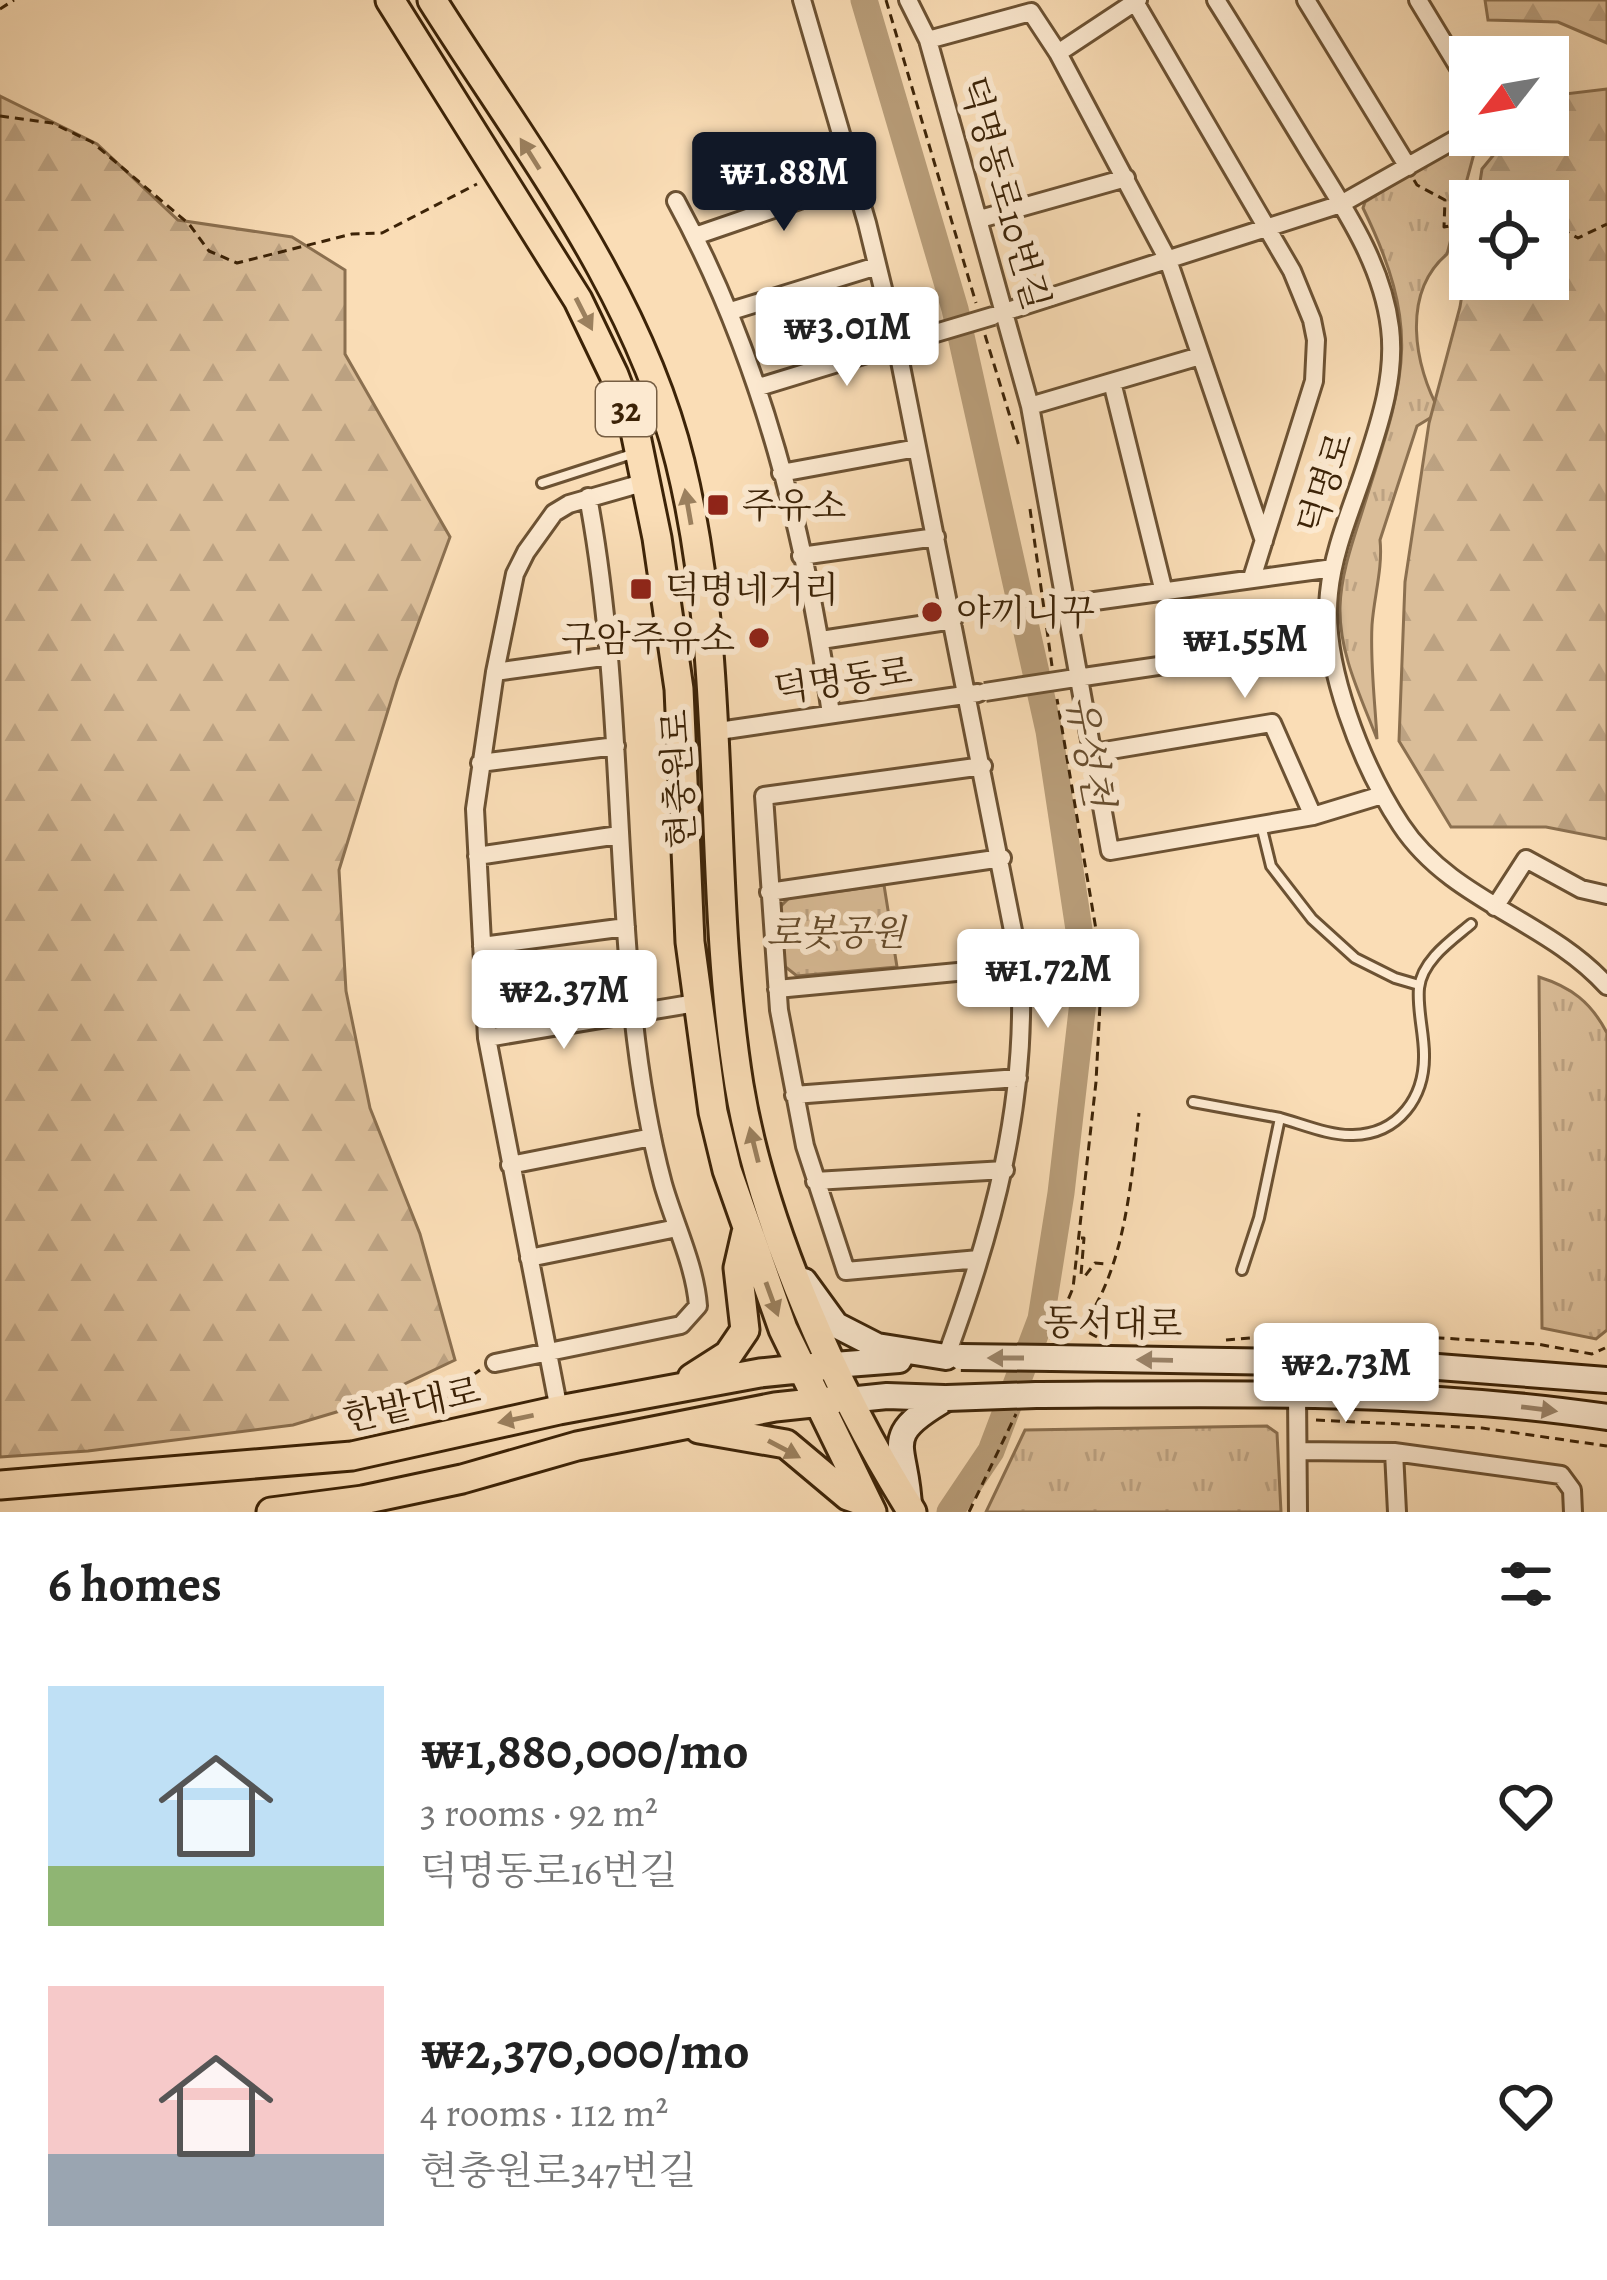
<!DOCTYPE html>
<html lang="en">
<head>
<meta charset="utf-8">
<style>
  :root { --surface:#fff; --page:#f2f2f2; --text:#222; --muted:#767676; --accent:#111827 }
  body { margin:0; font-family:Alegreya,"Noto Serif KR",serif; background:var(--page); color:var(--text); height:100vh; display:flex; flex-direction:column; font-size:45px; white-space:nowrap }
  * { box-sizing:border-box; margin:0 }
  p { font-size:39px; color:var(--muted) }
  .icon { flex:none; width:66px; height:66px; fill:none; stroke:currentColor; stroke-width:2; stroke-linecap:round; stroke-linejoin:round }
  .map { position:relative; height:1512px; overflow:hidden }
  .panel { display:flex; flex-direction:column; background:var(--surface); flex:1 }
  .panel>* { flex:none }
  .needle { width:78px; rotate:239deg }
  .fabs { position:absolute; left:1449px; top:36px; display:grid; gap:24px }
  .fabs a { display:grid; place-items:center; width:120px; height:120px; border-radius:0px; background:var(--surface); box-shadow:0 12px 48px #0002; font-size:60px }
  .price { position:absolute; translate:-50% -102px; padding:0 27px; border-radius:12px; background:#fff; color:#222; font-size:39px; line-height:78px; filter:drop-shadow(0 3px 6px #0008) }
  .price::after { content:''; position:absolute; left:50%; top:72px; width:36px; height:27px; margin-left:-18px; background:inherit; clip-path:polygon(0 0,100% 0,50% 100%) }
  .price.on { background:var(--accent); color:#fff }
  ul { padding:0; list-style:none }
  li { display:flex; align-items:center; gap:36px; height:300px; padding:0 48px }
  li span { display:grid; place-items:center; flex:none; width:336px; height:240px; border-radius:0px; color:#555 }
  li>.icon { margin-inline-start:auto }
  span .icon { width:144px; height:144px; fill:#fffc; stroke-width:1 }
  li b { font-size:51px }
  h2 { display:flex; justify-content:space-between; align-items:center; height:144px; padding:0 48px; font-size:51px }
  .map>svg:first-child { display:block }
  .grass { fill:url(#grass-tufts); stroke:#8b7050; stroke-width:3 }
  .forest { fill:url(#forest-firs); stroke:#8b7050; stroke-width:3 }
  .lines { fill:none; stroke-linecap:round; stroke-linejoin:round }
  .river { stroke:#b99e7a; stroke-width:27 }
  .lane-casing { stroke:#6c5233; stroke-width:14 }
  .street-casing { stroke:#6c5233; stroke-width:22 }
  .secondary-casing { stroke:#3c2307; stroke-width:30 }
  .primary-casing { stroke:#3c2307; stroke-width:33 }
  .path { stroke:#3c2307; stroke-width:3; stroke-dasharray:9 6; stroke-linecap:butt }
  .lane { stroke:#fce9d0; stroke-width:8 }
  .street { stroke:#fce9d0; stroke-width:16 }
  .secondary { stroke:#fce9d0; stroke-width:24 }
  .primary { stroke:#faddb6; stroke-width:27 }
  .street-bridge-casing { stroke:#6c5233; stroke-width:22; stroke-linecap:butt }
  .secondary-bridge-casing { stroke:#3c2307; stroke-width:30; stroke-linecap:butt }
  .street-bridge { stroke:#fce9d0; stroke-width:16 }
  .secondary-bridge { stroke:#fce9d0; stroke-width:24 }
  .oneway { fill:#9b805e }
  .oneway2 { fill:#9c866c }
  .poi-dot { fill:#8f2418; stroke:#fce9d0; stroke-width:4.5 }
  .labels { text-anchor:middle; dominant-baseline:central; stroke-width:12; stroke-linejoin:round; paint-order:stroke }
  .shield { fill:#fce9d0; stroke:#765e43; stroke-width:3 }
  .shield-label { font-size:33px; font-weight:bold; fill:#3c2307 }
  .street-label { font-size:36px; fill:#3c2307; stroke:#fce9d0 }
  .poi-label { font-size:36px; fill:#3c2307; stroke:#fce9d0; text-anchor:start }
  .park-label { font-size:36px; font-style:italic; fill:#644a2b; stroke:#fce9d0 }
  .water-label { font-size:39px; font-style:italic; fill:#684e2f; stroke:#fce9d0 }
</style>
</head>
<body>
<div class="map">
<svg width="1607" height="1512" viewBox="0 0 1607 1512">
  <defs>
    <pattern id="grass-tufts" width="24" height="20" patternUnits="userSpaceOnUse" patternTransform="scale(3)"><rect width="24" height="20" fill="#dabd98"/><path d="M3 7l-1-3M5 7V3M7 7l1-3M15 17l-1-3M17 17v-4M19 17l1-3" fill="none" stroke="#bca282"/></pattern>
    <pattern id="forest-firs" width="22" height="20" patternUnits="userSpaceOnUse" patternTransform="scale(3)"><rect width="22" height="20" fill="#dabd98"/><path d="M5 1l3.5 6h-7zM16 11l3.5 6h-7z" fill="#bca282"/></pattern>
  </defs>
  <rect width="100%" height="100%" fill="#faddb6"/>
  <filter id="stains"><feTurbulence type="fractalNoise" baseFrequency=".00167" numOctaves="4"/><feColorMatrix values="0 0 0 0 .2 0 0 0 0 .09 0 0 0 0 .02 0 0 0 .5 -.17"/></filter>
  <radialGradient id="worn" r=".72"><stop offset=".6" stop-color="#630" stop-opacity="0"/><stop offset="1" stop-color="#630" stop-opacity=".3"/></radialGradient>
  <path class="grass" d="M1475 135H1479L1447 254C1401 293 1414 366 1440 412L1417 426 1380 540C1383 567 1374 597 1372 625 1370 663 1375 701 1377 739 1361 697 1339 654 1340 607 1341 573 1353 541 1363 509 1403 381 1425 335 1363 208L1365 202Z
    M884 885 897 967 797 976 783 965 779 908 789 898Z
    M1539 977C1571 987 1591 1002 1607 1033V1330L1596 1339 1542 1328Z
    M1267 1426 1277 1433 1281 1512H986L1025 1430Z"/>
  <path class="forest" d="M1485 0H1607V43L1558 22 1488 20Z
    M1607 89V839L1546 827H1451L1399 741 1405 582 1429 423 1460 307 1470 244V279H1548V201H1477L1482 169 1510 135H1548V96Z
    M0 96 97 144 178 220 292 237 345 270V354L450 537 397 681 339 870 346 991 370 1108 420 1234 455 1360 360 1405 293 1425 88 1451 0 1457Z"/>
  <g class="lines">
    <path class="river" d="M864 0 955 309 1049 731 1086 976 1061 1193 1041 1319 991 1451 950 1512"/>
    <defs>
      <path id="lane" d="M542 483 632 454
        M1261 825 1271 866 1312 919 1355 958 1395 978 1419 985
        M1193 1102 1280 1118
        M1242 1270 1259 1218 1280 1118C1302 1124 1330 1136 1353 1135 1399 1134 1425 1097 1424 1054 1424 1033 1417 1009 1419 988 1422 960 1452 940 1471 924"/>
      <path id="street" d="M802 0 867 223 897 346 1020 966C1028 1102 993 1230 946 1357
        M908 0 928 40 1030 406 1110 851 1313 816 1382 795
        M1216 0C1247 49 1277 99 1307 148 1341 204 1382 261 1390 328 1396 377 1379 425 1364 471 1351 510 1333 551 1329 593 1321 664 1362 766 1401 825 1451 901 1548 920 1607 986
        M1306 0 1408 167
        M1418 0 1470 86
        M1135 2 1292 271 1312 320 1316 340 1314 381 1252 578
        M928 40 1031 12 1058 53 1168 260 1264 541
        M1058 53 1138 0
        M676 201C762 359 806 537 831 714
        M980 219 1126 178
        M695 236 855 181
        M731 311 877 266
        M998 314 1341 204 1470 131
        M1112 382 1164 592
        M759 387 919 338
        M1030 406 1200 356
        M781 473 917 448
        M801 556 936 537
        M1066 605 1333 568
        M821 640 953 620
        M495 672 610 656
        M1070 679 1328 641
        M712 732 978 693
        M1093 753 1272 723 1313 816
        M480 763 616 746
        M477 856 619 835
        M769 892 1002 858
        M1495 907 1526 859 1581 889 1607 895
        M482 946 626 927
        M777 989 1020 966
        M487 1038 696 1003
        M794 1095 1018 1078
        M510 1165 652 1137
        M815 1181 1005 1170
        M529 1258 677 1228
        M979 1259 846 1271 805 1146 779 1010 764 796 983 766
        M495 1363 681 1325 698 1306C695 1265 674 1223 663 1184 648 1128 639 1070 633 1013 615 841 620 667 588 497
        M1297 1394 1298 1512
        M559 1410 487 1038 475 809 495 672 515 574 526 552 554 513 569 504 646 482
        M1298 1451 1394 1452 1561 1475 1572 1490 1573 1512
        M1394 1452 1397 1512"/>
      <path id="secondary" d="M804 1281 836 1325 877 1346 946 1357
        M1052 1358 1399 1364 1607 1380
        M834 1365 899 1360
        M1036 1395C1226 1394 1419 1389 1607 1417
        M848 1400 887 1396 944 1398
        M909 1508C907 1443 877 1438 947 1398"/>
      <path id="primary" d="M390 0 578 300 614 375 635 431 657 538 679 689 690 942 713 1112 727 1170 783 1329 872 1512
        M432 0C524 146 638 291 680 462 730 665 706 879 739 1085 762 1225 837 1393 912 1512
        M692 1378 728 1355 745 1330 738 1268 746 1233
        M699 1429 786 1444 848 1496 865 1502
        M0 1485 352 1456 559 1410 760 1373 818 1367
        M271 1512 363 1500 462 1479 577 1446 775 1407 831 1401"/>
    </defs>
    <use href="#lane" class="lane-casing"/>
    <use href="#street" class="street-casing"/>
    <use href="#secondary" class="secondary-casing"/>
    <use href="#primary" class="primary-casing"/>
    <path class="path" d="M886 0 976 303
      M0 9 14 0
      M0 116 52 123 92 142 189 224 209 251 237 263 352 234 382 233 477 184
      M1414 180 1417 185 1445 200 1444 227 1470 222
      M1548 222 1578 238 1607 224
      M985 335 1019 446
      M1030 509 1052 666
      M1081 1238H1084L1081 1275 1085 1276 1095 1263 1107 1264
      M1097 1337 1081 1328C1125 1270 1131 1183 1139 1113
      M1051 1340 1073 1288 1096 1082 1102 965 1057 699
      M1226 1340 1328 1331 1537 1344 1592 1354 1605 1348
      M442 1404 451 1390 480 1370
      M1316 1420 1482 1428 1607 1446
      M969 1512 1016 1414"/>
    <use href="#lane" class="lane"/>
    <use href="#street" class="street"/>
    <use href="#secondary" class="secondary"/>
    <use href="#primary" class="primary"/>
    <defs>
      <path id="street-bridge" d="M919 338 993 316
        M985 692 1069 679"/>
      <path id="secondary-bridge" d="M961 1357 1052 1358
        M947 1398 1036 1395"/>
    </defs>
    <use href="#street-bridge" class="street-bridge-casing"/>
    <use href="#secondary-bridge" class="secondary-bridge-casing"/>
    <use href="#street-bridge" class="street-bridge"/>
    <use href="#secondary-bridge" class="secondary-bridge"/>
  </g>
  <defs><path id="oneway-solid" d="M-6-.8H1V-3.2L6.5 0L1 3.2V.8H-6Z" transform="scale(3)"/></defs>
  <g class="oneway">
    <use href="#oneway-solid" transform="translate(530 154) rotate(-122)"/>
    <use href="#oneway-solid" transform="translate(584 314) rotate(63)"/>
    <use href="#oneway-solid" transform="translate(688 507) rotate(-100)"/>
    <use href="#oneway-solid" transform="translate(754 1145) rotate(-104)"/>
    <use href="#oneway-solid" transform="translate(772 1299) rotate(70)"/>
    <use href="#oneway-solid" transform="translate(516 1419) rotate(168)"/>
    <use href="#oneway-solid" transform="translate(784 1449) rotate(28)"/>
  </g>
  <g class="oneway2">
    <use href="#oneway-solid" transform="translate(1006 1358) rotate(-180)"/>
    <use href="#oneway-solid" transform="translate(1155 1360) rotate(-179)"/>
    <use href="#oneway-solid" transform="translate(1539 1409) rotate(7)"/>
  </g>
  <g class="poi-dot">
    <rect x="706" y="493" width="24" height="24" rx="6"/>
    <rect x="629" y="577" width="24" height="24" rx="6"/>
    <circle cx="932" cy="612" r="12"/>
    <circle cx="759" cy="638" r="12"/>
  </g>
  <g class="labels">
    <rect class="shield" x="596" y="382" width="60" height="54" rx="9"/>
    <g class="shield-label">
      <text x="626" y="409">32</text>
    </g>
    <g class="street-label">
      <text transform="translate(1005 193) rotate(74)">덕명동로10번길</text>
      <text transform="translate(1325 483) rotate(-72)">덕명로</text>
      <text transform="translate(843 680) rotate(-8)">덕명동로</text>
      <text transform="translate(678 779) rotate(-93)">현충원로</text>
      <text transform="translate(1113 1323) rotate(1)">동서대로</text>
      <text transform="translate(412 1404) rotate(-12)">한밭대로</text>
    </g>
    <g class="poi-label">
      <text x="742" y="505">주유소</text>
      <text x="665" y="589">덕명네거리</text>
      <text x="956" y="612">야끼니꾸</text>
      <text x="735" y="638" text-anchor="end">구암주유소</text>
    </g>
    <g class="park-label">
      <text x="836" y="932">로봇공원</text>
    </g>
    <g class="water-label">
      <text transform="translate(1090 751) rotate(80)">유성천</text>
    </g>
  </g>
  <rect width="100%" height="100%" filter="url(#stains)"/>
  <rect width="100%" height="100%" fill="url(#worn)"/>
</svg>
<div class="fabs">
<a><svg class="needle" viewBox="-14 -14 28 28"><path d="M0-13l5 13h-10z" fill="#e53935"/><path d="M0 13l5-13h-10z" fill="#767676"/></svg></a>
<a><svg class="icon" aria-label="locate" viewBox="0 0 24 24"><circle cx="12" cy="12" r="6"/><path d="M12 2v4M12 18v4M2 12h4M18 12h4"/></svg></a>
</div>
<b class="price on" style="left:784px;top:234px">₩1.88M</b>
<b class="price" style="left:847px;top:389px">₩3.01M</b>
<b class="price" style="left:1245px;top:701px">₩1.55M</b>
<b class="price" style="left:1048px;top:1031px">₩1.72M</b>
<b class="price" style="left:564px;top:1052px">₩2.37M</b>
<b class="price" style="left:1346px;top:1425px">₩2.73M</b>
</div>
<section class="panel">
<h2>6 homes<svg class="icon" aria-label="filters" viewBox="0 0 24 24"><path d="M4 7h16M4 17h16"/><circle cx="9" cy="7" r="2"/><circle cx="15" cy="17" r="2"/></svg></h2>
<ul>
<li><span style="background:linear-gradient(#bfe0f5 75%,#8fb573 0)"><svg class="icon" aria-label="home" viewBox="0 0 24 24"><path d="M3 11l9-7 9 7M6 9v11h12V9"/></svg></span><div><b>₩1,880,000/mo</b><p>3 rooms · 92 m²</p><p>덕명동로16번길</p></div><svg class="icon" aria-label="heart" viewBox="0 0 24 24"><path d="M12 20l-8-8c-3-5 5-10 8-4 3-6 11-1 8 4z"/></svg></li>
<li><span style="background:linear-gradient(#f6c9c9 70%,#9aa5b1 0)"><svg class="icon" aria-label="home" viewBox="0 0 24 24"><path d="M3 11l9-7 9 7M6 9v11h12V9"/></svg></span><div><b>₩2,370,000/mo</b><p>4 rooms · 112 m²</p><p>현충원로347번길</p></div><svg class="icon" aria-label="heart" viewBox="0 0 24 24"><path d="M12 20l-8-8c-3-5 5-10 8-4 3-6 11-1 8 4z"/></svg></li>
</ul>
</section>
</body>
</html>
